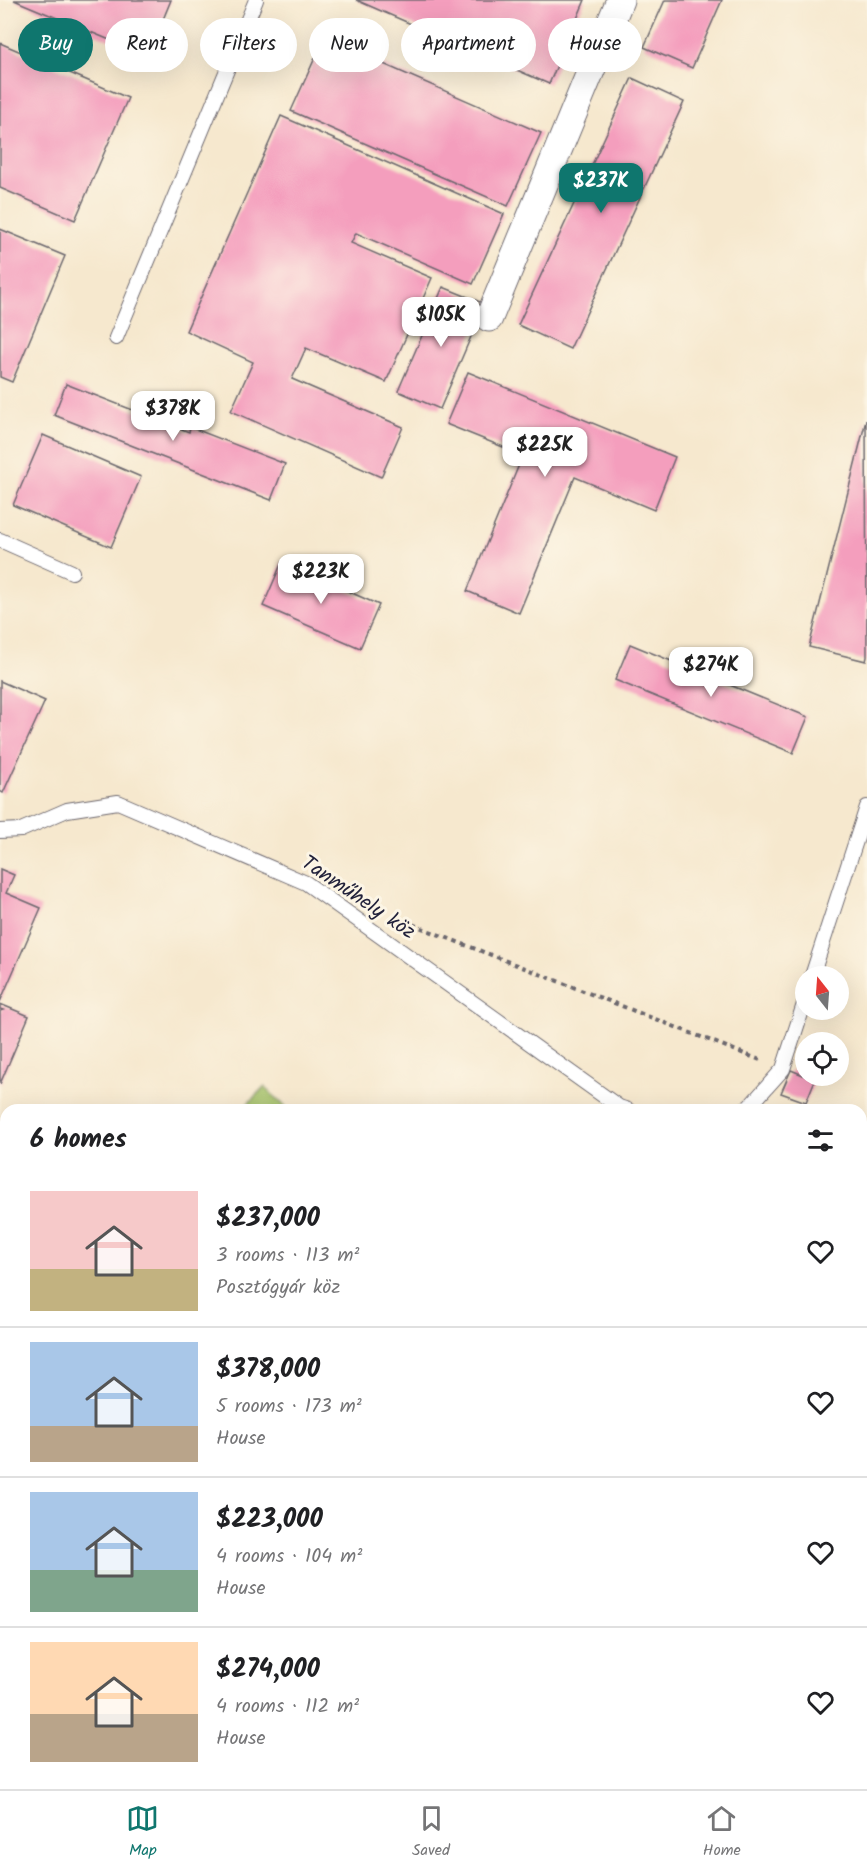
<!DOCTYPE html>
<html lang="en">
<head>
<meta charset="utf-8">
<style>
  :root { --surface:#fff; --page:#f2f2f2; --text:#202124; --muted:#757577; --line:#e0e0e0; --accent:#0f766e }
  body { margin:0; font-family:Kalam,sans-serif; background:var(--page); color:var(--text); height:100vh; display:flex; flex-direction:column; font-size:22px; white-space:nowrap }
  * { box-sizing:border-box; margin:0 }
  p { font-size:20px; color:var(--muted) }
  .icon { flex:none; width:33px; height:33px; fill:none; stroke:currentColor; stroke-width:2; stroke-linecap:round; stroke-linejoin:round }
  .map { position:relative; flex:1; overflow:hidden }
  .details { position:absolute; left:0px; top:1104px; width:867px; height:686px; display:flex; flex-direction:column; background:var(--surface); border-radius:18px 18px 0 0; box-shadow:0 6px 24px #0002 }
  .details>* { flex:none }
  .top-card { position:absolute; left:18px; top:18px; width:831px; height:54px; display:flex; gap:12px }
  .needle { width:39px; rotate:343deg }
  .fabs { position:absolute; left:795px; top:966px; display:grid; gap:12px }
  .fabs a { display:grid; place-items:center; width:54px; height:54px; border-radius:50%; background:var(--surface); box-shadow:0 6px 24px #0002; font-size:30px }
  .price { position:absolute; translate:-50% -51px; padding:0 14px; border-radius:12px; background:#fff; color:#222; font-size:20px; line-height:39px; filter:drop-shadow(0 2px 3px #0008) }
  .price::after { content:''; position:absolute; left:50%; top:36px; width:18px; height:14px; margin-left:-9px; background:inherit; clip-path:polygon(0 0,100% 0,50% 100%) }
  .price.active { background:var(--accent); color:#fff }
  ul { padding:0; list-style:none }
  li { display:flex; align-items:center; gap:18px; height:150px; padding:0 30px }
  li+li { border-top:2px solid var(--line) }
  li span { display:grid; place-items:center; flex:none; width:168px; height:120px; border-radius:0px; color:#555 }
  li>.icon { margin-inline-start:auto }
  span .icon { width:72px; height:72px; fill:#fffc; stroke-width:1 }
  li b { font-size:26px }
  h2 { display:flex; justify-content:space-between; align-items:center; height:72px; padding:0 30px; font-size:26px }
  .tag { padding:0 21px; border-radius:27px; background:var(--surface); box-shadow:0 6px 24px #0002; font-size:21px; line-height:54px }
  .tag.active { background:var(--accent); color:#fff }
  .menu { display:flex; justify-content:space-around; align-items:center; height:84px; border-top:2px solid var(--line); background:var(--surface); font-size:16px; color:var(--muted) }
  .menu a { display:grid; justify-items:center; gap:3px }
  .menu .active { color:var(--accent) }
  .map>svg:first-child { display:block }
  .grass { fill:#a3c067; stroke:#627151; stroke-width:1.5 }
  .building { fill:#f49ebd }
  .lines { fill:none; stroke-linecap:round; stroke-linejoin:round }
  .lane-casing { stroke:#6c676e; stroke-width:16 }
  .street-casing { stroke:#6c676e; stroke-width:29 }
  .path { stroke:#6c676e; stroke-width:4; stroke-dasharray:4.5 4.5; stroke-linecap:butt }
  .lane { stroke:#fff; stroke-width:14 }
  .street { stroke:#fff; stroke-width:27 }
  .labels { text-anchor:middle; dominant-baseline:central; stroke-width:6; stroke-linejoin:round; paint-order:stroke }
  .street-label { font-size:21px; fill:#22223b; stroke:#fcf5e5 }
</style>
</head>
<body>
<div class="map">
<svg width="867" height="1789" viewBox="0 0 867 1789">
  <rect width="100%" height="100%" fill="#fcf5e5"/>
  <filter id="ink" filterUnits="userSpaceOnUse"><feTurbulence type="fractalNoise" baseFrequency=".0167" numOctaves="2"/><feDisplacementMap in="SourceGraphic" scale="12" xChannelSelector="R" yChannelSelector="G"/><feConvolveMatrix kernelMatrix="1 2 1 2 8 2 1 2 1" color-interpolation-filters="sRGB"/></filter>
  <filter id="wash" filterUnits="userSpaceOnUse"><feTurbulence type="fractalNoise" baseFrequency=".008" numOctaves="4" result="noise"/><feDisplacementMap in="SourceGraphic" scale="24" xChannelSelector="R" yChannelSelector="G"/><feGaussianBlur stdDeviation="1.35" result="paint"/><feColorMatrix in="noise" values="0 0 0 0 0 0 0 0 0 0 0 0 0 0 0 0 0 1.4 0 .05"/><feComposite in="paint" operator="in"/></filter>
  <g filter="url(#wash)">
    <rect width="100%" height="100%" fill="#f6e8ce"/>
    <path class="grass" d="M264 1087 289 1110H242Z"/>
    <g id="blocks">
      <path class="building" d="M14 0H171L148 56Z
        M356 0H585L549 84Z
        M665 0H722L692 68 644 47Z
        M324 38 541 133 508 206 291 111Z
        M0 43 128 98 75 220 0 188Z
        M632 78 684 102 570 349 518 325Z
        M281 116 504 214 473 284 356 233 351 243 432 278 386 382 306 348 292 379 403 427 381 477 231 411 253 362 186 331Z
        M0 229 65 256 12 382 0 377Z
        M443 287 485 304 440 409 398 391Z
        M468 372 675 457 654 510 575 477 519 613 467 591 523 455 446 424Z
        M66 384 189 432 190 427 285 464 271 500 54 415Z
        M866 420 867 657 866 661 809 647Z
        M43 435 141 477 111 547 13 505Z
        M282 562 379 605 360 648 263 606Z
        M630 644 808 717 793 753 615 680Z
        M0 681 45 701 3 793 0 791Z
        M0 869 14 875 6 893 41 908 0 1002Z
        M0 1004 29 1016 0 1084V1011L3 1010 0 1009Z
        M791 1070 815 1080 806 1102 781 1093Z
        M166 1784H573L571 1789H184Z"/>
    </g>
  </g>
  <g filter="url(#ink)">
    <use href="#blocks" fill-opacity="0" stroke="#6c676e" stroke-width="1.5"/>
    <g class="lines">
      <defs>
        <path id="lane" d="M116 338 256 0
          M0 540 72 572
          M0 831 21 830 67 810 118 802 306 883 619 1107 628 1110
          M812 976 867 807
          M743 1110 749 1107 783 1069 806 998
          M861 1485 867 1481
          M0 1759 6 1760
          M95 1784 116 1789
          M765 1789V1784"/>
        <path id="street" d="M489 318 620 0"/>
      </defs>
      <use href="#lane" class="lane-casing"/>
      <use href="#street" class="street-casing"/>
      <path class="path" d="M404 921 760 1060"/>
      <use href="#lane" class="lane"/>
      <use href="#street" class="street"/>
    </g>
  </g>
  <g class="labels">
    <g class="street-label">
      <text transform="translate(358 898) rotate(34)">Tanműhely köz</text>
    </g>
  </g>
</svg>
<div class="fabs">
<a><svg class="needle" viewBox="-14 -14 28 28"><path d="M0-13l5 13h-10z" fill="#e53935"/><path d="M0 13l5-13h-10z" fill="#757577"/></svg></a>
<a><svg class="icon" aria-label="locate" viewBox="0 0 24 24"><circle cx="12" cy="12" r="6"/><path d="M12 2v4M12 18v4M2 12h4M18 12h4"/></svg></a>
</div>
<b class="price active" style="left:601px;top:214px">$237K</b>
<b class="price" style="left:441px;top:348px">$105K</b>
<b class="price" style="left:173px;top:442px">$378K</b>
<b class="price" style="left:545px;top:478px">$225K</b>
<b class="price" style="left:321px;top:605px">$223K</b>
<b class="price" style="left:711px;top:698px">$274K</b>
<div class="top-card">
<a class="tag active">Buy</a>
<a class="tag">Rent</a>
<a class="tag">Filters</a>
<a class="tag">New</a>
<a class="tag">Apartment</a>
<a class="tag">House</a>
</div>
<section class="details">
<h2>6 homes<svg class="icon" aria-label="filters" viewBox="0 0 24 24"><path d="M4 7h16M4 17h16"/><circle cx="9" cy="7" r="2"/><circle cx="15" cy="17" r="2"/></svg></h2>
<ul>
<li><span style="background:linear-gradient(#f6c9c9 65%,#c2b280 0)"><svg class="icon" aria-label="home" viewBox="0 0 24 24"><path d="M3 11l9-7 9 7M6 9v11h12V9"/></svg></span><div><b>$237,000</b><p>3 rooms · 113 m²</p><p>Posztógyár köz</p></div><svg class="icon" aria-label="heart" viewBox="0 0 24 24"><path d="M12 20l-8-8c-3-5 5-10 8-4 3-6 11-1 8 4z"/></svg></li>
<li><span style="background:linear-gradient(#a9c7e8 70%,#b9a48a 0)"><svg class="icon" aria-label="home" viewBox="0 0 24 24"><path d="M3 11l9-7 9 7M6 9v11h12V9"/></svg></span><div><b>$378,000</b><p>5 rooms · 173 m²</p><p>House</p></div><svg class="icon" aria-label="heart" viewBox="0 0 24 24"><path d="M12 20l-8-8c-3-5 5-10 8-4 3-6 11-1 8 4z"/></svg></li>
<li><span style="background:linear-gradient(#a9c7e8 65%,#7fa58c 0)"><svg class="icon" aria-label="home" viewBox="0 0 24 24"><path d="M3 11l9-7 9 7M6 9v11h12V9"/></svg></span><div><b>$223,000</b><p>4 rooms · 104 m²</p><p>House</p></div><svg class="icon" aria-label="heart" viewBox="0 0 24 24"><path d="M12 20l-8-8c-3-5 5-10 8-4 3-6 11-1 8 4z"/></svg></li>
<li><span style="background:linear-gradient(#ffd9b3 60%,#b9a48a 0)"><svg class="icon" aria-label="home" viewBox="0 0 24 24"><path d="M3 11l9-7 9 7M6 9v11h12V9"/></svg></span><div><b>$274,000</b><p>4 rooms · 112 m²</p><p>House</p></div><svg class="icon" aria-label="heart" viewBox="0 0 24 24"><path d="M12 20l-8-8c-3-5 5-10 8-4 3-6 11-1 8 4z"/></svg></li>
</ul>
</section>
</div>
<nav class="menu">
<a class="active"><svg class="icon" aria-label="map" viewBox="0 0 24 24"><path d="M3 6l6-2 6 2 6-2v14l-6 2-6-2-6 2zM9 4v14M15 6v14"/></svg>Map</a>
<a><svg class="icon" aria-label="saved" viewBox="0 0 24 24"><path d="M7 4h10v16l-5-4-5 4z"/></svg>Saved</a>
<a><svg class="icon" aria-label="home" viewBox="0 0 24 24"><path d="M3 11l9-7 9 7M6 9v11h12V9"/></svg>Home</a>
</nav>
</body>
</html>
